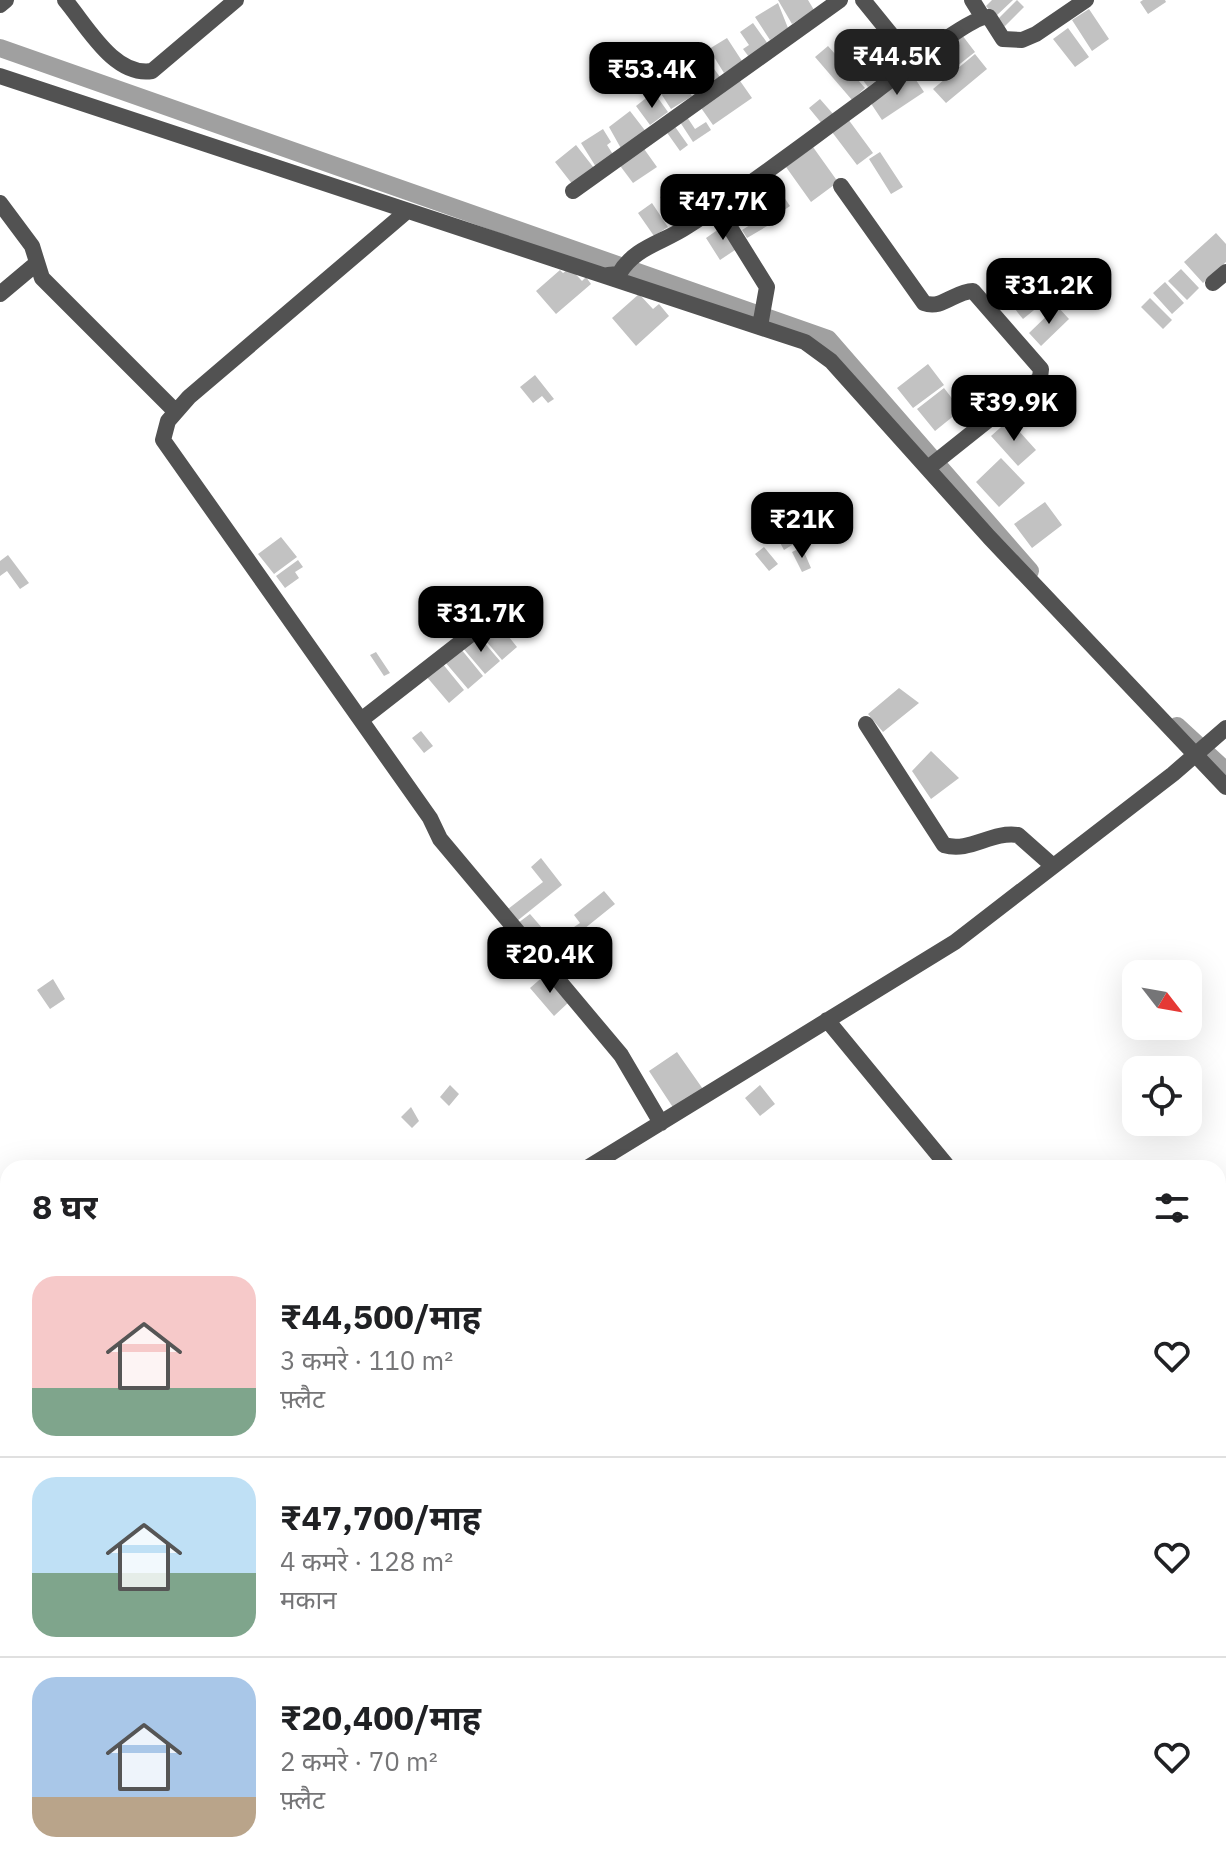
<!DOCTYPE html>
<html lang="hi">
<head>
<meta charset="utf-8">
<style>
  :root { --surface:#fff; --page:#f6f6f6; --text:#202124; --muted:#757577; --line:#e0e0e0; --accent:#000 }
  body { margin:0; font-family:"IBM Plex Sans","Noto Sans Devanagari",sans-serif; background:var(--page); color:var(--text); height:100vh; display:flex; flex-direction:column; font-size:30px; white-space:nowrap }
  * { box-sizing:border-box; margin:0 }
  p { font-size:26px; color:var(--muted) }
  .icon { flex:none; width:44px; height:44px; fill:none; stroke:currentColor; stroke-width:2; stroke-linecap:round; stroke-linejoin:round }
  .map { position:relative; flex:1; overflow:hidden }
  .side { position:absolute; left:0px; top:1160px; width:1226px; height:712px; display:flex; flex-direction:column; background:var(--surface); border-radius:24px 24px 0 0; box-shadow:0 8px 32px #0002 }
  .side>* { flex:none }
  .needle { width:52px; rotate:121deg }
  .fabs { position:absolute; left:1122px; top:960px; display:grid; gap:16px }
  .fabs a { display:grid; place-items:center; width:80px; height:80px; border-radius:16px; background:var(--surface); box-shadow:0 8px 32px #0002; font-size:40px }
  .price { position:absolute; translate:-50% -68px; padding:0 18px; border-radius:16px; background:var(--accent); color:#fff; font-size:26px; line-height:52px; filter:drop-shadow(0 2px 4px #0008) }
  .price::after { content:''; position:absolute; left:50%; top:48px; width:24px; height:18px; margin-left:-12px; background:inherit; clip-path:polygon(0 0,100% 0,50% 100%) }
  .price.active { background:#222; color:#fff }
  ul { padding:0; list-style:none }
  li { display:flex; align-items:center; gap:24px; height:200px; padding:0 32px }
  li+li { border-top:2px solid var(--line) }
  li span { display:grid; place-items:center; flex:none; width:224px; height:160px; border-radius:24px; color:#555 }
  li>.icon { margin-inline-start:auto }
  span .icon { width:96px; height:96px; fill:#fffc; stroke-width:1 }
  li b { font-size:34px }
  h2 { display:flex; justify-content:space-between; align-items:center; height:96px; padding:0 32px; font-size:34px }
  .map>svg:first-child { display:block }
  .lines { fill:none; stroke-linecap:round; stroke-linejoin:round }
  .canal { stroke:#a0a0a0; stroke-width:18 }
  .building { fill:#c2c2c2 }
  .street { stroke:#525252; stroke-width:16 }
</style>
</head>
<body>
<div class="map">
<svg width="1226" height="1872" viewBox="0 0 1226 1872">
  <rect width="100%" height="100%" fill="#fff"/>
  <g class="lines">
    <path class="canal" d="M0 48 828 339 1030 571
      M1177 726 1226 771"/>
  </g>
  <path class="building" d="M778 0H808L814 10 792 24Z
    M992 0H1013L995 17 986 6Z
    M1017 0 1024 7 1004 27 997 20Z
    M1143 0H1165L1166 2 1148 14 1140 2Z
    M778 3 788 28 770 40 755 17Z
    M1089 9 1109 39 1092 51 1072 20Z
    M753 23 768 44 749 57 743 49 749 45 740 32Z
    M1068 28 1089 57 1075 67 1053 39Z
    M880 30 902 50 893 56 899 64 868 87 845 56Z
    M962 35 975 52 942 78 929 61Z
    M727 38 742 61 724 73 709 49Z
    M828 46 865 88 852 100 815 57Z
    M703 54 720 77 698 93 681 70Z
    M975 54 987 69 946 103 933 89Z
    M912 74 924 92 882 120 870 102Z
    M738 78 752 98 713 125 699 105Z
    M683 82 692 96 671 109 658 89 665 86 668 91Z
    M650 95 655 101 658 98 668 112 650 125 636 106Z
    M820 99 834 115 823 125 809 108Z
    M630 111 647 133 623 152 609 127Z
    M687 117 695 129 706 122 711 130 693 142 680 122Z
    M848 119 873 153 857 165 832 132Z
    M671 121 688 145 680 151 663 127Z
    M603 129 611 142 607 145 614 156 596 167 581 143Z
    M576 145 594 168 573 185 555 162Z
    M642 146 657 167 633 183 618 163Z
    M813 147 838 182 811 202 786 167Z
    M880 152 903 187 891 194 869 159Z
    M769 175 790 206 777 215 767 201 773 197 761 180Z
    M697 176 714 202 697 213 680 187Z
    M750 185 761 202 739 217 728 200Z
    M676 187 692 212 676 222 660 197Z
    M652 203 668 227 654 236 638 213Z
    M769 213 774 222 747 238 742 230Z
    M726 224 741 246 720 260 706 238Z
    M1216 233 1226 244V262L1203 283 1184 262Z
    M570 268 582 281 586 277 591 284 556 314 536 291 560 270 563 273Z
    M1181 269 1199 288 1187 300 1168 281Z
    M1037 281 1050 297 1023 319 1010 303Z
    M1165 282 1184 303 1172 314 1153 293Z
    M639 294 653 309 659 304 669 316 636 346 612 318Z
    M1150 298 1172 320 1163 329 1141 307Z
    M1057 306 1069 319 1041 346 1029 333Z
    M928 364 944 385 913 408 897 388Z
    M535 375 554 399 548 403 542 396 533 403 520 387Z
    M944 388 961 410 935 431 917 409Z
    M1009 420 1036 450 1018 466 991 436Z
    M1001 458 1025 483 999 507 976 482Z
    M1045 502 1062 525 1032 548 1014 524Z
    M793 529 800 540 784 550 778 539Z
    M281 537 297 557 274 574 258 554Z
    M764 547 778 564 769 571 755 554Z
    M802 547 811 568 802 572 792 552Z
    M8 555 29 583 20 589 7 571 0 576V561Z
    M298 560 303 567 295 572 299 578 285 588 276 576Z
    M497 622 517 647 502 660 481 635Z
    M477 634 500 661 485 674 462 647Z
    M461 649 483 676 468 689 445 662Z
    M376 652 390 673 384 676 370 655Z
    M442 663 464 690 449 703 426 676Z
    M899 688 919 703 883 732 868 714Z
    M421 731 433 746 424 753 412 738Z
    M931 751 959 778 931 799 912 771Z
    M541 858 562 885 517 921 508 909 543 882 531 867Z
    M604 891 615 904 579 933 574 927 580 923 574 915Z
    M530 914 549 936 537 946 518 923Z
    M546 974 570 1001 554 1016 530 988Z
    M53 979 65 999 50 1009 37 990Z
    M677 1052 705 1092 676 1112 649 1071Z
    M450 1085 459 1094 449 1106 440 1097Z
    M760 1085 775 1104 760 1116 745 1098Z
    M411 1107 419 1121 412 1128 401 1117Z
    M8 1202V1224L0 1230V1207Z
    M0 1462 8 1473 5 1493 0 1486Z
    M356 1864H384L390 1872H344Z"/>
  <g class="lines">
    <path class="street" d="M65 0C87 26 114 77 152 71L236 0
      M863 0 915 64
      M972 0 982 16
      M0 5 6 0
      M0 76 805 342 831 361 989 537 1226 787
      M841 186 924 303C942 310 955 291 973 291L1041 369 1040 378 1031 386 928 468
      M573 191 840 0
      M0 203 32 246 42 278 175 411
      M716 205 767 287 760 326
      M406 212 189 397 168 421 163 440 430 818 440 839 621 1055 661 1123
      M608 275 619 274C634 247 663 243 688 226 748 187 805 143 863 101 884 86 971 14 989 17L1003 39 1022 40 1036 34 1086 0
      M1213 283 1226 272
      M0 294 37 263
      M361 720 506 607
      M866 724 944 845C970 853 991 831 1018 835L1053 866
      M827 1020 949 1168
      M587 1168 955 942 1173 774 1226 728
      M0 1530 8 1525
      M0 1769 8 1763
      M0 1820 8 1830
      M34 1864 40 1872
      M392 1864 398 1872
      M1003 1864 1012 1872
      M484 1872 499 1864"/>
  </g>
</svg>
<div class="fabs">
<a><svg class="needle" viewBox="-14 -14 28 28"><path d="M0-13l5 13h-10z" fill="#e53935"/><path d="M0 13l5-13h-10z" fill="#757577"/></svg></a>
<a><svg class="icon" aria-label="locate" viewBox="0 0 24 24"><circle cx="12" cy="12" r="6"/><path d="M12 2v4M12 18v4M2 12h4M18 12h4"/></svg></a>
</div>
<b class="price active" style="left:897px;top:97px">₹44.5K</b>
<b class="price" style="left:652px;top:110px">₹53.4K</b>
<b class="price" style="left:723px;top:242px">₹47.7K</b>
<b class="price" style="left:1049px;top:326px">₹31.2K</b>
<b class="price" style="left:1014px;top:443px">₹39.9K</b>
<b class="price" style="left:802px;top:560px">₹21K</b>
<b class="price" style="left:481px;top:654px">₹31.7K</b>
<b class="price" style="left:550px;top:995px">₹20.4K</b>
<section class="side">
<h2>8 घर<svg class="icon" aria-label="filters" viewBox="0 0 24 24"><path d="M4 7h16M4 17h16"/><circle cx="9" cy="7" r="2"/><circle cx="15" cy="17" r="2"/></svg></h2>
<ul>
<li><span style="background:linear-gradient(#f6c9c9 70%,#7fa58c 0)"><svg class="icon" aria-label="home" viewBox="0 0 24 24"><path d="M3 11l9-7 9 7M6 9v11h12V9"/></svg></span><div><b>₹44,500/माह</b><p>3 कमरे · 110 m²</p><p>फ़्लैट</p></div><svg class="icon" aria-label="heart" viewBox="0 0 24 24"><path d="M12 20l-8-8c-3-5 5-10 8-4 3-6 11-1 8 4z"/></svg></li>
<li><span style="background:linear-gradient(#bfe0f5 60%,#7fa58c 0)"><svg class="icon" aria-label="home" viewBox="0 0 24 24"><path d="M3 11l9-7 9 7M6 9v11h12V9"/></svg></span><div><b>₹47,700/माह</b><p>4 कमरे · 128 m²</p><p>मकान</p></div><svg class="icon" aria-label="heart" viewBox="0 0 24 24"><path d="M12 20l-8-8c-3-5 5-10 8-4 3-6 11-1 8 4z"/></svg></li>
<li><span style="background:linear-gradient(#a9c7e8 75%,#b9a48a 0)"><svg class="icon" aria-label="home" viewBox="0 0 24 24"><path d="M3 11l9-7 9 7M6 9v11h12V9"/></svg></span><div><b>₹20,400/माह</b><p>2 कमरे · 70 m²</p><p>फ़्लैट</p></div><svg class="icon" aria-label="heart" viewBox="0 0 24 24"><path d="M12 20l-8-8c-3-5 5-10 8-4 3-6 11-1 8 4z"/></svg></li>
</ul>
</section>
</div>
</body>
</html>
